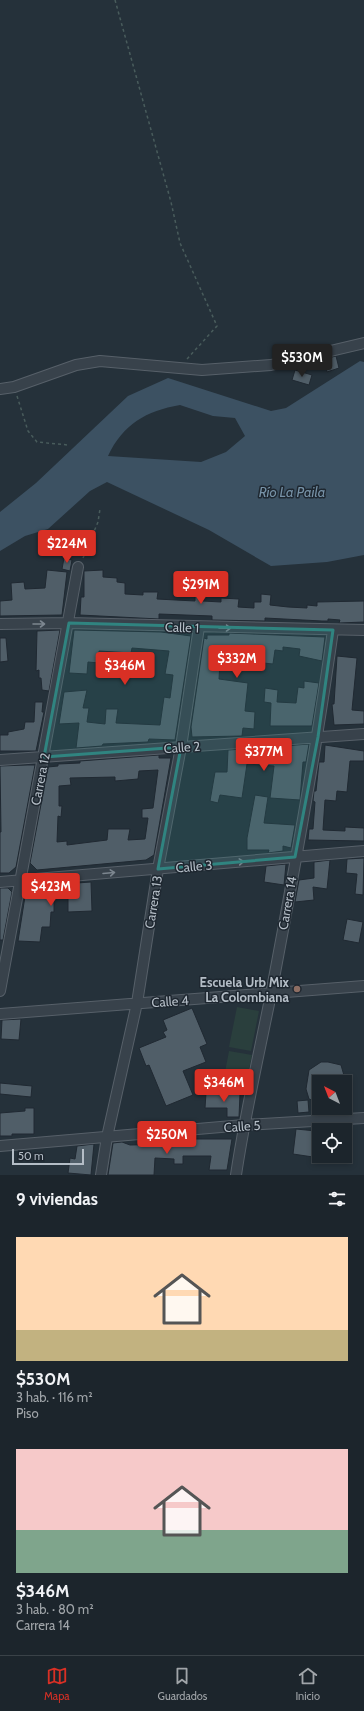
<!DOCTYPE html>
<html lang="es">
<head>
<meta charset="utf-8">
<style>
  :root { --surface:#1c252c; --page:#252d34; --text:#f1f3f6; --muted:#a0a5a9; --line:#3a4248; --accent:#d93025 }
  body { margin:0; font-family:Cabin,sans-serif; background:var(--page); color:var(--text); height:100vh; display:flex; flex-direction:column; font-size:15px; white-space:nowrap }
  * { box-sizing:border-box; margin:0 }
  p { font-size:13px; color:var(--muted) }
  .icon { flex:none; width:22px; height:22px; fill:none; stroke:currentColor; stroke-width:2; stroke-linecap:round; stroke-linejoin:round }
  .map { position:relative; height:1175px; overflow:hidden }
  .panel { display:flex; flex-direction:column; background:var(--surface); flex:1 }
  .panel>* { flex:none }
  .needle { width:26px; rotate:318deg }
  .fabs { position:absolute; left:312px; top:1075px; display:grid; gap:8px }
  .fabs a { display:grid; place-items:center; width:40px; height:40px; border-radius:0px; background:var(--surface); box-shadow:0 2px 6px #0003,0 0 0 1px var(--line); font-size:20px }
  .scale { position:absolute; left:12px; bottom:10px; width:72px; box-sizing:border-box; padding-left:4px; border:2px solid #b4bdc6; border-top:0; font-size:11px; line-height:14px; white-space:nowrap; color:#b4bdc6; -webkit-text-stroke:3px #1e2730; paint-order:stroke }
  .price { position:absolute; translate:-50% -34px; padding:0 9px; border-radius:4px; background:var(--accent); color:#fff; font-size:13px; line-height:26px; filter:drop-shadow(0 1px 2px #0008) }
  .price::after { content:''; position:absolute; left:50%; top:24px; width:12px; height:9px; margin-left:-6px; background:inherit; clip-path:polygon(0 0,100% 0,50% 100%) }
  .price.current { background:#222; color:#fff }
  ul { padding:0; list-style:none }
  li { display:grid; align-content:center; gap:8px; height:212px; padding:0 16px }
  li span { display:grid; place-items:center; height:124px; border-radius:0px; color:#555 }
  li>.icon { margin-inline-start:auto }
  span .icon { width:72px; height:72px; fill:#fffc; stroke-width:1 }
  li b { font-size:17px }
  h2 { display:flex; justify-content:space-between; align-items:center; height:48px; padding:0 16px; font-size:17px }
  .tabs { display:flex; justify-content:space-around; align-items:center; height:56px; border-top:1px solid var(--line); background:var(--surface); font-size:11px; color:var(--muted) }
  .tabs a { display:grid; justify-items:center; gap:2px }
  .tabs .current { color:var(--accent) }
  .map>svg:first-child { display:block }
  .green { fill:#2a3f3d }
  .water { fill:#3c5162; fill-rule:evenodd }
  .building { fill:#505e68; stroke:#202932; fill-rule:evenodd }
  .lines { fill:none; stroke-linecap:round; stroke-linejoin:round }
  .minor-casing { stroke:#576069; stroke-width:12 }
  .path { stroke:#495c5c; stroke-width:1.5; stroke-dasharray:3 3; stroke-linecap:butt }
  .minor { stroke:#38424b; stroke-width:10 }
  .oneway { stroke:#7c868f }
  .marked { fill:#308480; fill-opacity:0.2; stroke:#308480; stroke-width:3; stroke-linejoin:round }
  .education-dot { fill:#8d6e63; stroke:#1e2730; stroke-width:1.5 }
  .labels { text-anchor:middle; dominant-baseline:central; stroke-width:3; stroke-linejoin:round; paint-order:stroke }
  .street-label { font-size:13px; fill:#b4bdc6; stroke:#1e2730 }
  .poi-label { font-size:13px; font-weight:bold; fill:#b4bdc6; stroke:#1e2730; text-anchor:end }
  .water-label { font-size:14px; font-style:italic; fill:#7792a7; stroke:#1e2730 }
</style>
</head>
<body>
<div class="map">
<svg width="364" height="1175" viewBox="0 0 364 1175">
  <rect width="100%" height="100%" fill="#25313a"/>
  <path class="green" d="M237 1007 259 1011 251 1051 229 1047Z
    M229 1051 252 1055 244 1093 222 1088Z"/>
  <path class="water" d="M360 361 364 362V555L327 562 271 566 209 530 107 482 90 491 48 529 25 536 0 551V512L36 483 128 396 168 378 271 411 286 408ZM180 405 213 416 235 418 245 436 226 452 201 462 108 456C123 424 146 411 180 405Z"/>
  <path class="building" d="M336 356 339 368 327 372 324 359Z
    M295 370 312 375 309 385 292 380Z
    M64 558 72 560 70 571 62 569Z
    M47 570 67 572 62 615 0 616V601L12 600 11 583 24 582 25 589 45 588Z
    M103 570V577L117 578V582L125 583V594L143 595V592H158L157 599 195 601V592H203V601L221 602V598L239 599 238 607 254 608V602H261V594L271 595 270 605 288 607 307 608V605L317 606V602L364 601V622L339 623 340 620 328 619V621H322L265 618V621L212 620V616L159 614V619L80 615 81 597H84V571Z
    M60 630 49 691 42 690 41 678H39V670L36 671 37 631Z
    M74 630 161 632 191 636 175 740 149 739 148 742 103 744 102 746 76 748 79 723 59 724 64 692 87 690 83 708H89L87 722 105 724 106 709H118L116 723 160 725 164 697 170 698 173 675 165 674 169 651 132 648 131 653 99 651V663L88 662 87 674 69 673Z
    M229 633 325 637 322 661 299 656 300 649 283 647V651L275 650 273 664 225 659V662H220L219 679 248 683 245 711 255 712 254 729 243 728 242 736 192 737 191 727 204 638 207 639V635H229Z
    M0 638H6L8 661 0 662Z
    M337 656 357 658 352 710 364 711V724L334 725 332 704H334Z
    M304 681 319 683 312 726H270L271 703 264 702 265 688 278 690 277 702 296 703 298 687 304 688Z
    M35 702H43L42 712H44L36 751H0V735H8V732L24 729 25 722H34Z
    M309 744 306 762H303L300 800 270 798 274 766 247 764 242 798 220 795 218 803 210 801 215 772H227L228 750 242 749V754L256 755 257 748Z
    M325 745 364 751V761H350L347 792 337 791 336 801 325 800 323 830 345 831V827L364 828V841L308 840 309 829H313L315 802 313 801 314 791H316L319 762H324Z
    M159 755V758H171L154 855 146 860 37 870 30 863 48 767 58 766V764L80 763V761ZM158 770 153 808 142 809V818H148L145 839 128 840 130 829H108L107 840 67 845V841L57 842 58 816 61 817 62 806H59V786L71 785 70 778 115 777V781L138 779 139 771Z
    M27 765H35L16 867 9 873H0V832H1L0 766Z
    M255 795 268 797 264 823 295 825 291 848 283 846V851L268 853 269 850H247V838Z
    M364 858 363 895 355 894 357 874 346 873 347 859Z
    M330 860 327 889 313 887 314 900 295 902 299 880 314 878V862Z
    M286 864 284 885 264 882 266 866Z
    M91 882 92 911 68 912V896H54V912H51L50 927H42L40 942 18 941 26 890 34 886Z
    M0 888H8L12 892 3 940H0Z
    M347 919 363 922 359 943 343 940Z
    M192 1008 207 1044 200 1047 206 1062 183 1071 193 1095 166 1106 149 1065 146 1066 139 1048 166 1037 163 1032 167 1030 163 1020Z
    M21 1019 19 1040 1 1039 2 1020Z
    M321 1062H328L341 1065 345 1079 344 1082H319V1103L309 1099 306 1089 309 1070Z
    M0 1083 32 1086 31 1097 0 1094Z
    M206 1093 240 1094 239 1117H227V1108H205Z
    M308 1100 309 1112 298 1113 297 1101Z
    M25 1108H34V1134H12V1136H0V1113L25 1111Z
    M296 1129 316 1131 313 1157 293 1154Z
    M183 1139H232L227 1170H209L211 1156H183V1164H174V1159L155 1158 154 1175H108L113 1143 122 1142 130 1145 174 1144V1140H183Z
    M94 1144 91 1175 68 1173 70 1158 75 1159 77 1146Z"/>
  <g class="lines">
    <defs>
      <path id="minor" d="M0 389 14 387 76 365 100 361 202 370 271 365 364 343
        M0 624 69 623 364 630
        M0 760 364 734
        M0 882 364 851
        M0 991 78 567
        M0 1014 364 986
        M0 1146 244 1125 364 1118
        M101 1175 107 1137 137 1003 158 869 181 747 199 627
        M236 1175C245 1114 259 1054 271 994 294 873 316 752 333 630"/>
    </defs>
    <use href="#minor" class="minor-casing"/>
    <path class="path" d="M115 0 171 202 180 243 217 326 187 359
      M17 396 28 431 37 442 68 445
      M83 558 98 522 100 509"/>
    <use href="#minor" class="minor"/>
  </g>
  <defs><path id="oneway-shaft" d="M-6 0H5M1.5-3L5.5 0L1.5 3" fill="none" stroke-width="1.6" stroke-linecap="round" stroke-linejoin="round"/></defs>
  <g class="oneway">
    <use href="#oneway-shaft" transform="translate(39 624)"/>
    <use href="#oneway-shaft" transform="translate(225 628) rotate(1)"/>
    <use href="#oneway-shaft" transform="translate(238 862) rotate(-5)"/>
    <use href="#oneway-shaft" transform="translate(109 873) rotate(-5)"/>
  </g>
  <path class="marked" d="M69 623 333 630 318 737 295 857 158 869 181 747 44 757Z"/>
  <circle class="education-dot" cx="297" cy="989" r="4"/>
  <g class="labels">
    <g class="street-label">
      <text transform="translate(182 627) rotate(2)">Calle 1</text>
      <text transform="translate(182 747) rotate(-4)">Calle 2</text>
      <text transform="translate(40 779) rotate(-79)">Carrera 12</text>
      <text transform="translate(194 866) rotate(-5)">Calle 3</text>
      <text transform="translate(153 902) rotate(-81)">Carrera 13</text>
      <text transform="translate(287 903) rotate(-80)">Carrera 14</text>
      <text transform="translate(170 1001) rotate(-4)">Calle 4</text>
      <text transform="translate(242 1126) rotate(-4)">Calle 5</text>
    </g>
    <g class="poi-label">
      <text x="289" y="982">Escuela Urb Mix<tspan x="289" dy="15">La Colombiana</tspan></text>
    </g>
    <g class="water-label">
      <text x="292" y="492">Río La Paila</text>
    </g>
  </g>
</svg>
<div class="fabs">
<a><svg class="needle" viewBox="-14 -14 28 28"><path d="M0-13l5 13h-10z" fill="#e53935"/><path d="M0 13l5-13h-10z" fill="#a0a5a9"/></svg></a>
<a><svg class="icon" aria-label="locate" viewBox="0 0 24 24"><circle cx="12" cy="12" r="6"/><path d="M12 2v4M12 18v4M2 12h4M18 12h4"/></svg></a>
</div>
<div class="scale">50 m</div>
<b class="price current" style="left:302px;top:378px">$530M</b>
<b class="price" style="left:67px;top:564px">$224M</b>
<b class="price" style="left:201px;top:605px">$291M</b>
<b class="price" style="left:237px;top:679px">$332M</b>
<b class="price" style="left:125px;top:686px">$346M</b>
<b class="price" style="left:264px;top:772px">$377M</b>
<b class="price" style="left:51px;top:907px">$423M</b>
<b class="price" style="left:224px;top:1103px">$346M</b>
<b class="price" style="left:167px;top:1155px">$250M</b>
</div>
<section class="panel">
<h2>9 viviendas<svg class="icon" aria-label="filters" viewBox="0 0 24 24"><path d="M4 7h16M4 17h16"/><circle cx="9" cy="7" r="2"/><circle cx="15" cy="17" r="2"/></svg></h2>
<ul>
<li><span style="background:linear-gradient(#ffd9b3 75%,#c2b280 0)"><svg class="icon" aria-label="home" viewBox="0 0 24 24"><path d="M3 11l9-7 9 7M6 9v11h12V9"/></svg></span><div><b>$530M</b><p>3 hab. · 116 m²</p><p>Piso</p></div></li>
<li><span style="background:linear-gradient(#f6c9c9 65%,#7fa58c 0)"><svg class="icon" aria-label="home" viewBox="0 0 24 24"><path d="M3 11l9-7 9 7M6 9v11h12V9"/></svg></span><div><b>$346M</b><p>3 hab. · 80 m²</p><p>Carrera 14</p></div></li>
</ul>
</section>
<nav class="tabs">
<a class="current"><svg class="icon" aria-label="map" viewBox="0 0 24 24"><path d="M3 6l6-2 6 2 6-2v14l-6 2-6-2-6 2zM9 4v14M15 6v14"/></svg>Mapa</a>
<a><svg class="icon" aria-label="saved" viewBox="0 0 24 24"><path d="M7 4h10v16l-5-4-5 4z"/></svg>Guardados</a>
<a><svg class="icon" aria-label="home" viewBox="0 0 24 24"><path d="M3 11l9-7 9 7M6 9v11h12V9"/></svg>Inicio</a>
</nav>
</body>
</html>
